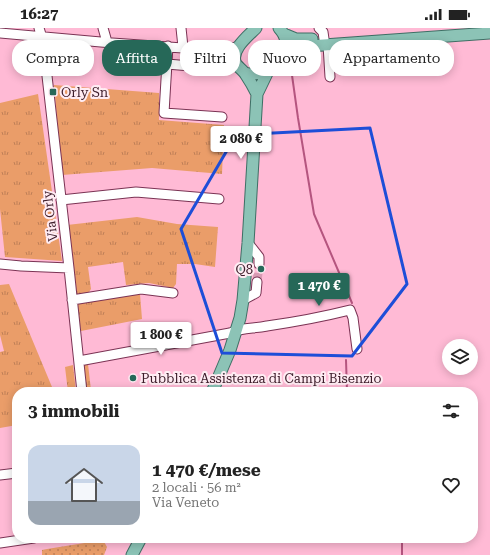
<!DOCTYPE html>
<html lang="it">
<head>
<meta charset="utf-8">
<style>
  :root { --surface:#fff; --page:#f2f2f2; --text:#222; --muted:#767676; --line:#e0e0e0; --accent:#266858 }
  body { margin:0; font-family:"Roboto Serif",serif; background:var(--page); color:var(--text); height:100vh; display:flex; flex-direction:column; font-size:15px; white-space:nowrap }
  * { box-sizing:border-box; margin:0 }
  p { font-size:13px; color:var(--muted) }
  .icon { flex:none; width:22px; height:22px; fill:none; stroke:currentColor; stroke-width:2; stroke-linecap:round; stroke-linejoin:round }
  .map { position:relative; flex:1; overflow:hidden }
  .drawer { position:absolute; left:12px; top:359px; width:466px; height:156px; display:flex; flex-direction:column; background:var(--surface); border-radius:16px; box-shadow:0 2px 10px #0003 }
  .drawer>* { flex:none }
  .top-card { position:absolute; left:12px; top:12px; width:466px; height:36px; display:flex; gap:8px }
  .buttons { position:absolute; left:442px; top:311px; display:grid; gap:8px }
  .buttons a { display:grid; place-items:center; width:36px; height:36px; border-radius:50%; background:var(--surface); box-shadow:0 2px 10px #0003; font-size:20px }
  .price { position:absolute; translate:-50% -34px; padding:0 9px; border-radius:4px; background:#fff; color:#222; font-size:13px; line-height:26px; filter:drop-shadow(0 1px 2px #0008) }
  .price::after { content:''; position:absolute; left:50%; top:24px; width:12px; height:9px; margin-left:-6px; background:inherit; clip-path:polygon(0 0,100% 0,50% 100%) }
  .price.selected { background:var(--accent); color:#fff }
  ul { padding:0; list-style:none }
  li { display:flex; align-items:center; gap:12px; height:100px; padding:0 16px }
  li+li { border-top:1px solid var(--line) }
  li span { display:grid; place-items:center; flex:none; width:112px; height:80px; border-radius:12px; color:#555 }
  li>.icon { margin-inline-start:auto }
  span .icon { width:48px; height:48px; fill:#fffc; stroke-width:1 }
  li b { font-size:17px }
  h2 { display:flex; justify-content:space-between; align-items:center; height:48px; padding:0 16px; font-size:17px }
  .tag { padding:0 14px; border-radius:16px; background:var(--surface); box-shadow:0 2px 10px #0003; font-size:14px; line-height:36px }
  .tag.selected { background:var(--accent); color:#fff }
  .status { display:flex; justify-content:space-between; align-items:center; height:28px; padding:0 20px; background:var(--surface); direction:ltr }
  .status svg { height:11px; fill:currentColor }
  .map>svg:first-child { display:block }
  .grass { fill:url(#grass-dots) }
  .park { fill:url(#park-tufts) }
  .lines { fill:none; stroke-linecap:round; stroke-linejoin:round }
  .stream { stroke:#b5557f; stroke-width:2 }
  .minor-tunnel { stroke:#d89bb3; stroke-width:9; stroke-dasharray:9 4.5; stroke-linecap:butt }
  .minor-casing { stroke:#7b3354; stroke-width:11 }
  .major-casing { stroke:#3f6f65; stroke-width:13 }
  .minor { stroke:#fff; stroke-width:9 }
  .major { stroke:#8cc3b6; stroke-width:11 }
  .marked { fill:none; stroke:#1d4ed8; stroke-width:3; stroke-linejoin:round }
  .poi-dot { fill:#266858; stroke:#ffecf3; stroke-width:1.5 }
  .labels { text-anchor:middle; dominant-baseline:central; stroke-width:4; stroke-linejoin:round; paint-order:stroke }
  .poi-label { font-size:13px; fill:#3d1d2a; stroke:#ffecf3; text-anchor:start }
  .street-label { font-size:13px; fill:#3d1d2a; stroke:#ffecf3 }
</style>
</head>
<body>
<div class="status"><b>16:27</b><svg viewBox="0 0 49 12"><path d="M0 12V9h3v3zM5 12V6h3v6zM10 12V3h3v9zM15 12V0h3v12zM26 1h20v11H26zM47 4h2v5h-2z"/></svg></div>
<div class="map">
<svg width="490" height="527" viewBox="0 0 490 527">
  <defs>
    <pattern id="grass-dots" width="8" height="8" patternUnits="userSpaceOnUse"><rect width="8" height="8" fill="#ea9d69"/><path d="M2 2h.1M6 6h.1" fill="none" stroke="#bf7f57" stroke-width="1.8" stroke-linecap="round"/></pattern>
    <pattern id="park-tufts" width="24" height="20" patternUnits="userSpaceOnUse"><rect width="24" height="20" fill="#ea9d69"/><path d="M3 7l-1-3M5 7V3M7 7l1-3M15 17l-1-3M17 17v-4M19 17l1-3" fill="none" stroke="#bf7f57"/></pattern>
  </defs>
  <rect width="100%" height="100%" fill="#ffbad5"/>
  <path class="grass" d="M103 512 107 519 104 527H42V522L47 521Z"/>
  <path class="park" d="M54 57 159 65V92L224 97 222 146 152 140 62 147Z
    M38 66 62 233 5 229 0 181V75Z
    M137 189 177 196 218 199 215 239 195 236H177L176 256 173 260 149 255 126 257 123 234 88 239 91 261 87 267 75 269 67 197Z
    M9 256 52 359 53 364H17V397L0 400V324L4 323 0 307V257Z
    M140 266 142 291 81 303 76 275Z
    M88 336 91 362H86L83 337Z
    M73 337 76 364H68L65 339Z"/>
  <g class="lines">
    <path class="stream" d="M290 33 298 90 314 186 352 275
      M346 332 347 364
      M402 527V510"/>
    <path class="minor-tunnel" d="M257 254 259 236"/>
    <defs>
      <path id="minor" d="M39 0 43 13 69 240 82 364
        M103 0 107 14
        M181 0 183 19
        M319 0 323 4 324 11
        M0 5 112 15 211 22 238 19
        M328 17 330 49
        M168 18 164 85 222 89
        M167 36 225 41
        M61 172 136 164 219 171
        M248 215 259 229V236
        M0 236 21 238 69 240
        M72 272 141 261 173 265
        M243 272 256 265 257 254
        M79 333 230 305C243 299 253 301 267 298 295 294 322 289 350 282L353 290 357 321
        M0 447 17 445
        M0 515 34 510"/>
      <path id="major" d="M256 0C248 8 229 23 236 36 239 40 244 43 246 47 250 53 254 60 257 66
        M284 6 296 11H312
        M283 24 296 19 490 5
        M245 45C259 49 267 42 275 33 285 21 291 13 279 0
        M212 364 219 348 230 322 240 290 243 272 248 215 257 66 270 39
        M132 527 141 510"/>
    </defs>
    <use href="#minor" class="minor-casing"/>
    <use href="#major" class="major-casing"/>
    <use href="#minor" class="minor"/>
    <use href="#major" class="major"/>
  </g>
  <path class="marked" d="M370 100 407 256 352 328 222 325 181 201 236 107Z"/>
  <g class="poi-dot">
    <rect x="49" y="60" width="8" height="8" rx="2"/>
    <circle cx="261" cy="241" r="4"/>
    <circle cx="133" cy="350" r="4"/>
  </g>
  <g class="labels">
    <g class="poi-label">
      <text x="61" y="64">Orly Sn</text>
      <text x="253" y="241" text-anchor="end">Q8</text>
      <text x="141" y="350">Pubblica Assistenza di Campi Bisenzio</text>
    </g>
    <g class="street-label">
      <text transform="translate(50 188) rotate(-97)">Via Orly</text>
    </g>
  </g>
</svg>
<div class="buttons">
<a><svg class="icon" aria-label="layers" viewBox="0 0 24 24"><path d="M12 4l9 5-9 5-9-5zM3 14l9 5 9-5"/></svg></a>
</div>
<b class="price" style="left:241px;top:132px">2 080 €</b>
<b class="price selected" style="left:319px;top:279px">1 470 €</b>
<b class="price" style="left:161px;top:328px">1 800 €</b>
<div class="top-card">
<a class="tag">Compra</a>
<a class="tag selected">Affitta</a>
<a class="tag">Filtri</a>
<a class="tag">Nuovo</a>
<a class="tag">Appartamento</a>
</div>
<section class="drawer">
<h2>3 immobili<svg class="icon" aria-label="filters" viewBox="0 0 24 24"><path d="M4 7h16M4 17h16"/><circle cx="9" cy="7" r="2"/><circle cx="15" cy="17" r="2"/></svg></h2>
<ul>
<li><span style="background:linear-gradient(#c9d6e8 70%,#9aa5b1 0)"><svg class="icon" aria-label="home" viewBox="0 0 24 24"><path d="M3 11l9-7 9 7M6 9v11h12V9"/></svg></span><div><b>1 470 €/mese</b><p>2 locali · 56 m²</p><p>Via Veneto</p></div><svg class="icon" aria-label="heart" viewBox="0 0 24 24"><path d="M12 20l-8-8c-3-5 5-10 8-4 3-6 11-1 8 4z"/></svg></li>
</ul>
</section>
</div>
</body>
</html>
